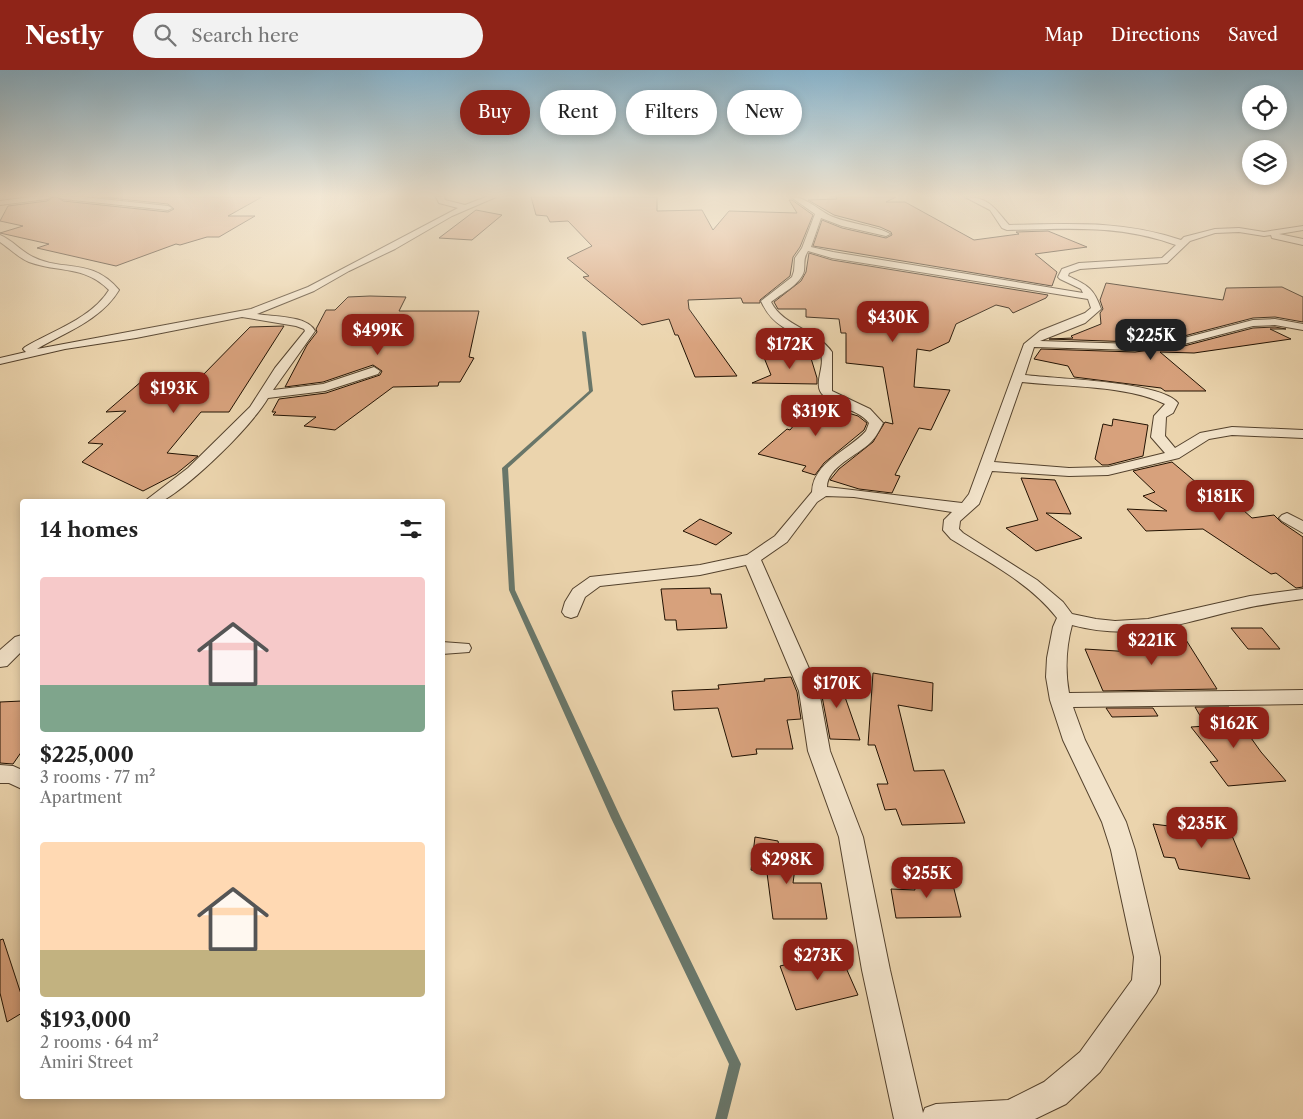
<!DOCTYPE html>
<html lang="en">
<head>
<meta charset="utf-8">
<style>
  :root { --surface:#fff; --page:#f2f2f2; --text:#222; --muted:#767676; --accent:#8f2418 }
  body { margin:0; font-family:"Libre Caslon Text",serif; background:var(--page); color:var(--text); height:100vh; display:flex; flex-direction:column; font-size:19px; white-space:nowrap }
  * { box-sizing:border-box; margin:0 }
  p { font-size:16px; color:var(--muted) }
  .icon { flex:none; width:28px; height:28px; fill:none; stroke:currentColor; stroke-width:2; stroke-linecap:round; stroke-linejoin:round }
  .map { position:relative; flex:1; overflow:hidden }
  .side { position:absolute; left:20px; top:429px; width:425px; height:600px; display:flex; flex-direction:column; background:var(--surface); border-radius:5px; box-shadow:0 2px 8px #0003 }
  .side>* { flex:none }
  .hud { position:absolute; left:460px; top:20px; width:475px; height:45px; display:flex; gap:10px }
  .tools { position:absolute; left:1242px; top:15px; display:grid; gap:10px }
  .tools a { display:grid; place-items:center; width:45px; height:45px; border-radius:50%; background:var(--surface); box-shadow:0 2px 8px #0003; font-size:25px }
  .price { position:absolute; translate:-50% -42px; padding:0 11px; border-radius:10px; background:var(--accent); color:#fff; font-size:16px; line-height:32px; filter:drop-shadow(0 1px 2px #0008) }
  .price::after { content:''; position:absolute; left:50%; top:30px; width:15px; height:11px; margin-left:-8px; background:inherit; clip-path:polygon(0 0,100% 0,50% 100%) }
  .price.current { background:#222; color:#fff }
  ul { padding:0; list-style:none }
  li { display:grid; align-content:center; gap:10px; height:265px; padding:0 20px }
  li span { display:grid; place-items:center; height:155px; border-radius:5px; color:#555 }
  li>.icon { margin-inline-start:auto }
  span .icon { width:90px; height:90px; fill:#fffc; stroke-width:1 }
  li b { font-size:21px }
  h2 { display:flex; justify-content:space-between; align-items:center; height:60px; padding:0 20px; font-size:21px }
  .pill { padding:0 18px; border-radius:22px; background:var(--surface); box-shadow:0 2px 8px #0003; font-size:18px; line-height:45px }
  .pill.current { background:var(--accent); color:#fff }
  header { display:flex; align-items:center; gap:30px; box-sizing:border-box; height:70px; padding:0 25px; background:var(--accent); color:#fff }
  header strong { font-size:24px }
  nav { display:flex; gap:28px; margin-inline-start:auto; font-size:18px }
  .search { width:350px; height:45px; background:var(--page); display:flex; align-items:center; gap:12px; box-sizing:border-box; padding:0 18px; border-radius:28px; color:var(--muted); font-size:19px }
  .map>svg:first-child { display:block }
  .lines { fill:none; stroke-linecap:round; stroke-linejoin:round }
  .stream { fill:#697669; fill-rule:evenodd }
  .building { fill:#d7a17c; stroke:#221202 }
  .street-casing { stroke:#54422d; stroke-width:2 }
  .street { fill:#f2e3ca; fill-rule:evenodd }
</style>
</head>
<body>
<header>
<strong>Nestly</strong>
<div class="search"><svg class="icon" aria-label="search" viewBox="0 0 24 24"><circle cx="10" cy="10" r="6"/><path d="M15 15l6 6"/></svg>Search here</div>
<nav><a>Map</a><a>Directions</a><a>Saved</a></nav>
</header>
<div class="map">
<svg width="1303" height="1049" viewBox="0 0 1303 1049">
  <rect width="100%" height="100%" fill="#ebd4ad"/>
  <filter id="stains"><feTurbulence type="fractalNoise" baseFrequency=".004" numOctaves="4"/><feColorMatrix values="0 0 0 0 .2 0 0 0 0 .09 0 0 0 0 .02 0 0 0 .5 -.17"/></filter>
  <radialGradient id="worn" r=".72"><stop offset=".6" stop-color="#630" stop-opacity="0"/><stop offset="1" stop-color="#630" stop-opacity=".3"/></radialGradient>
  <g class="lines">
    <path class="stream" d="M582 261 586 262 593 321 508 398 515 520 621 748 741 994 727 1049H715L729 994 611 748 509 520 502 398 589 321Z"/>
  </g>
  <path class="building" d="M53 127H57L63 131 168 142 174 139 168 134 101 127H262L228 146H255L219 167H207L180 175 176 174 116 196 37 178 49 174 0 163 23 156 0 151 8 136 47 131Z
    M531 127H657V141L702 140 713 160 729 141 797 143 789 130H792L813 145 800 177 793 187 790 206 760 230V233H743L741 228 688 230 689 239 737 306 695 307 678 265H675L669 249 642 255 583 207 589 206 567 188 592 176 568 151 550 152 547 146 536 145Z
    M836 127H896L886 132H905L974 170 1019 164 1016 162 1048 161 1087 177 1035 184 1057 202 1052 216 813 176 822 150 842 158 886 168 892 165 891 162 880 157 834 145 808 130 837 129Z
    M476 140 502 145 472 170 439 168Z
    M809 183 832 190 1048 225 1046 228 1013 243 1009 238 996 235 956 254 949 272 930 281 917 279 914 317 950 320 931 360 919 358 895 405 900 406 892 423 859 419 830 410 839 399 873 372 885 352 893 354 883 297 846 293V263H841L839 249 806 247V239H778L774 232 801 211 806 202Z
    M1106 213 1223 230 1226 218 1282 217 1303 227V252L1275 247 1253 248 1184 266 1135 272 1049 269 1073 268 1071 266 1101 254 1100 243 1103 239 1100 230Z
    M370 226 406 227 399 241H479L469 287 474 288 460 312H439L438 316 393 317 335 360 304 356 316 347 273 345 276 342H272L279 329 326 323 380 305 382 301 373 295 323 312 285 317 307 275 317 262 316 259 326 240H335L348 227Z
    M284 256 229 342H201L167 383 198 386 176 404 143 421 82 392 103 374 88 373 126 341 106 342 143 310H198L250 257Z
    M1275 257 1286 259H1270L1291 269 1194 283 1160 282 1206 321H1165L1161 318 1074 307 1068 296 1034 289 1041 279 1135 282 1184 276 1253 258Z
    M763 285H810L817 308V314L752 313 771 305Z
    M813 329 827 331 833 334 832 338 858 346 867 353 864 360 824 393 815 405 802 401 806 396 758 384 787 359 790 360 799 349 806 350Z
    M1113 349 1148 355 1143 386 1108 395H1102L1095 389 1103 354 1112 356Z
    M1172 392 1210 424 1224 423 1252 448 1274 445 1281 452 1303 467V517L1296 518 1276 503 1271 504 1203 459 1146 461 1127 439 1167 441 1143 426 1155 422 1133 401Z
    M1021 408 1055 410 1071 444 1046 443 1082 468 1036 481 1006 458 1038 450Z
    M700 449 732 463 716 475 683 461Z
    M710 518 711 524H721L727 558 677 560 676 550H665L661 519Z
    M1231 558H1262L1280 579H1248Z
    M1146 562H1181L1217 619 1103 621 1085 579 1149 583 1136 563Z
    M873 603 933 613 932 641 898 635 914 701 944 700 965 753 902 755 896 739 885 740 877 714H888L875 675H868Z
    M837 604 860 670 830 669 821 621 814 605Z
    M791 607 797 622 801 649 787 650 793 679H756L757 684 732 687 718 638 674 640 672 621 719 619 718 615 765 611 764 609Z
    M22 631V681L13 694 0 693V632Z
    M1195 637H1229L1261 682 1286 711 1228 716 1210 692 1218 691 1191 657 1206 656Z
    M1106 638H1153L1158 646 1112 647Z
    M1182 750 1228 756 1250 809 1179 799 1175 788 1164 787 1153 754 1185 758Z
    M755 767 778 771 781 787 796 791 793 813H821L827 849H773L767 803 751 800Z
    M912 805 951 807 961 847 896 848 891 819 915 820Z
    M3 869 22 927V943L7 952 0 923V870Z
    M839 882 858 925 796 940 780 896Z"/>
  <g class="lines">
    <defs>
      <path id="street" d="M30 127H51L47 129 0 135V131Z
        M59 127H84L168 136 172 138 168 140 63 129Z
        M436 127H444L445 130 465 135 486 127H496L452 146 395 179 349 201 314 221 257 244C273 247 307 245 315 261L273 320 323 314 374 297 380 301 378 304 325 321 268 328C250 358 194 412 164 430 159 433 151 431 145 431L188 398 250 337 275 298 305 261 304 259 296 256 242 247 136 268 65 279 0 294V288L26 282 23 279 25 277C52 261 92 248 109 220 84 195 59 203 29 192 19 188 9 178 0 172V165C12 170 21 181 33 187 62 202 92 187 119 220 101 250 66 262 37 279L251 239 308 217 458 138 439 133Z
        M791 127C807 127 819 141 833 147 848 153 880 157 890 164L886 166 842 156 821 148 811 177 833 182 1083 223 1081 219 1060 209 1058 207 1062 199 1079 193 1162 188 1176 175C1119 154 1067 159 1007 160L1002 158 990 140 965 127C990 127 995 139 1009 155 1070 154 1122 150 1181 170L1184 167 1215 159 1239 158 1264 162 1303 156V160L1279 164 1303 169V175L1272 168 1271 165 1264 166 1239 162 1215 163 1190 171 1167 193 1080 199 1069 203 1068 206C1087 215 1094 218 1101 239L1085 253 1040 271 1135 274 1184 268 1253 250 1275 249 1303 254V260L1275 255 1253 256 1184 274 1135 280 1034 277 1025 305C1055 309 1161 311 1178 333L1173 343 1166 347 1165 366 1175 378 1200 363 1232 357 1303 360V368L1232 365 1209 369 1179 388 1108 405 1069 406 992 401 979 434 960 451 959 459 963 463 1037 510 1063 532 1072 544 1096 549 1115 551 1148 549 1250 526 1303 519V529C1283 532 1262 534 1242 539 1180 553 1136 572 1072 555 1066 577 1065 601 1069 623L1303 620V634L1073 637 1085 670 1126 752 1135 780 1160 887V914L1156 923 1100 1002 1066 1034 1035 1049H894L862 900 839 767 808 681 799 621 746 495 700 505 600 516 585 527 577 546 571 548 565 546 562 542 565 532 573 519 590 507 700 495 747 485 775 466 812 422C813 392 848 381 866 361L869 353C857 338 837 339 824 326 811 315 827 296 820 282 815 270 793 264 783 257 772 250 766 242 761 231L792 207 794 201 795 188 802 178 815 144ZM808 181 832 188 1088 229 1091 238 1085 243 1040 261 1024 274 969 424 962 433 827 417C827 397 858 385 870 373 876 367 879 361 883 353L870 339 832 321V282C816 259 784 257 771 232 781 224 801 214 804 201 805 192 803 189 808 181ZM1022 312C1065 317 1127 315 1165 334L1154 346 1151 367 1165 383 1108 397 1069 398 994 392ZM826 426 854 427 952 442 944 450 943 460 951 469C988 492 1030 513 1057 548L1053 557 1047 588 1046 607 1050 630 1063 670 1102 752 1111 780 1134 887 1132 910 1080 982 1044 1012 1008 1030 936 1034 925 1038 923 1043 890 900 863 767 830 681 819 621 761 490 787 472 817 432Z
        M1287 443 1303 451V463L1282 451 1279 448 1282 445Z
        M22 565V581L7 596 0 597V580L15 567Z
        M442 572 469 574 471 578 469 582 442 584Z
        M0 695 13 696 22 700V719L9 713H0Z"/>
    </defs>
    <use href="#street" class="street-casing"/>
    <use href="#street" class="street"/>
  </g>
  <linearGradient id="sky" x2="0" y2="1"><stop stop-color="#88b6d0"/><stop offset="0.46" stop-color="#f6ecda"/><stop offset="1" stop-color="#f6ecda" stop-opacity="0"/></linearGradient>
  <rect width="1303" height="274" fill="url(#sky)"/>
  <rect width="100%" height="100%" filter="url(#stains)"/>
  <rect width="100%" height="100%" fill="url(#worn)"/>
</svg>
<div class="tools">
<a><svg class="icon" aria-label="locate" viewBox="0 0 24 24"><circle cx="12" cy="12" r="6"/><path d="M12 2v4M12 18v4M2 12h4M18 12h4"/></svg></a>
<a><svg class="icon" aria-label="layers" viewBox="0 0 24 24"><path d="M12 4l9 5-9 5-9-5zM3 14l9 5 9-5"/></svg></a>
</div>
<b class="price" style="left:893px;top:273px">$430K</b>
<b class="price" style="left:378px;top:286px">$499K</b>
<b class="price current" style="left:1151px;top:291px">$225K</b>
<b class="price" style="left:790px;top:300px">$172K</b>
<b class="price" style="left:174px;top:344px">$193K</b>
<b class="price" style="left:816px;top:367px">$319K</b>
<b class="price" style="left:1220px;top:452px">$181K</b>
<b class="price" style="left:1152px;top:596px">$221K</b>
<b class="price" style="left:837px;top:639px">$170K</b>
<b class="price" style="left:1234px;top:679px">$162K</b>
<b class="price" style="left:1202px;top:779px">$235K</b>
<b class="price" style="left:787px;top:815px">$298K</b>
<b class="price" style="left:927px;top:829px">$255K</b>
<b class="price" style="left:818px;top:911px">$273K</b>
<div class="hud">
<a class="pill current">Buy</a>
<a class="pill">Rent</a>
<a class="pill">Filters</a>
<a class="pill">New</a>
</div>
<section class="side">
<h2>14 homes<svg class="icon" aria-label="filters" viewBox="0 0 24 24"><path d="M4 7h16M4 17h16"/><circle cx="9" cy="7" r="2"/><circle cx="15" cy="17" r="2"/></svg></h2>
<ul>
<li><span style="background:linear-gradient(#f6c9c9 70%,#7fa58c 0)"><svg class="icon" aria-label="home" viewBox="0 0 24 24"><path d="M3 11l9-7 9 7M6 9v11h12V9"/></svg></span><div><b>$225,000</b><p>3 rooms · 77 m²</p><p>Apartment</p></div></li>
<li><span style="background:linear-gradient(#ffd9b3 70%,#c2b280 0)"><svg class="icon" aria-label="home" viewBox="0 0 24 24"><path d="M3 11l9-7 9 7M6 9v11h12V9"/></svg></span><div><b>$193,000</b><p>2 rooms · 64 m²</p><p>Amiri Street</p></div></li>
</ul>
</section>
</div>
</body>
</html>
